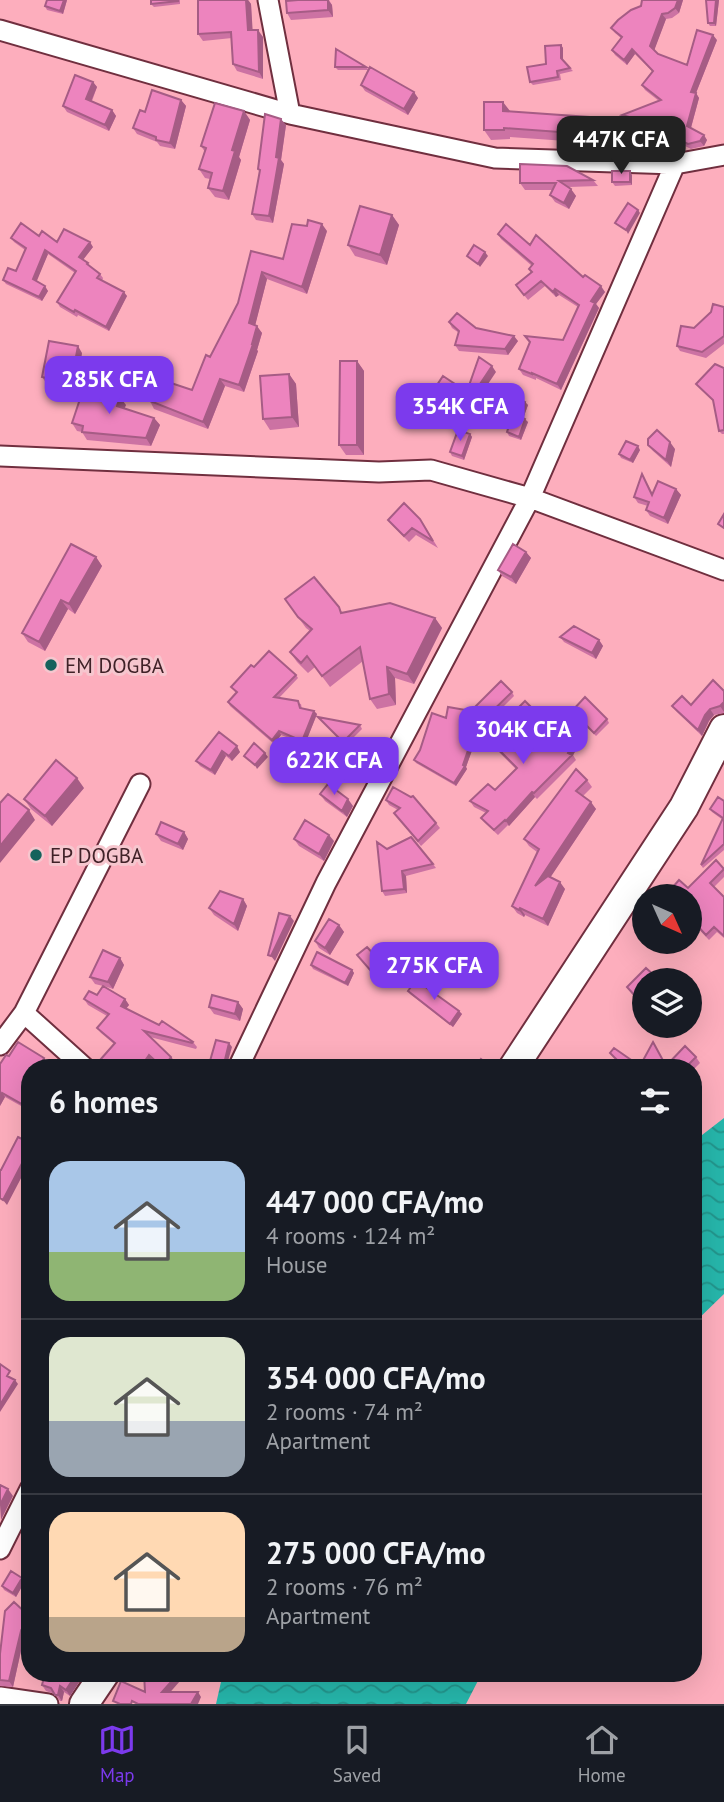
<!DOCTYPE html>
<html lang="en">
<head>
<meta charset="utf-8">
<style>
  :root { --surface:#171b24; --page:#242831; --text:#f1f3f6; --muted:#9ea1a6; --line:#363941; --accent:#7c3aed }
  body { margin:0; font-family:"PT Sans",sans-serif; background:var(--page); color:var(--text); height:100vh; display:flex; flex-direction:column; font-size:26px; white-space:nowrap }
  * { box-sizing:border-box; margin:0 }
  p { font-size:23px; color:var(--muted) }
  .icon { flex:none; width:38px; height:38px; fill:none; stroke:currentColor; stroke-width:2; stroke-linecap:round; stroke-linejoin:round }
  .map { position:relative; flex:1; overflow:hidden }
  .drawer { position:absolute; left:21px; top:1059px; width:681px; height:623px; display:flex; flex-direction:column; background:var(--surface); border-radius:28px; box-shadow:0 7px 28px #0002 }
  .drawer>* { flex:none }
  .needle { width:46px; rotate:135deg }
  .buttons { position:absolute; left:632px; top:884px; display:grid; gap:14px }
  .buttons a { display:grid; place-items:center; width:70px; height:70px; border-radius:50%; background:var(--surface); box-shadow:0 7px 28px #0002; font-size:35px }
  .price { position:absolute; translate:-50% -60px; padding:0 16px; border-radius:14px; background:var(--accent); color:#fff; font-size:23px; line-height:46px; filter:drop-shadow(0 2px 4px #0008) }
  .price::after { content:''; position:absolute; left:50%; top:42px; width:21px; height:16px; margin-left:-10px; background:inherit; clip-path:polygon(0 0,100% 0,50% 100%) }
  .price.on { background:#222; color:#fff }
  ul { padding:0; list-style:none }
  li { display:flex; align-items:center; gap:21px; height:175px; padding:0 28px }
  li+li { border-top:2px solid var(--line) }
  li span { display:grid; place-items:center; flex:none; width:196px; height:140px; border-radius:21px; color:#555 }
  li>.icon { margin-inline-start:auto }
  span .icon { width:84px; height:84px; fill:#fffc; stroke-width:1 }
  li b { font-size:30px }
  h2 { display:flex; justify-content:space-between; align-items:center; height:84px; padding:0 28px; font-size:30px }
  .tab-bar { display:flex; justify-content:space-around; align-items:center; height:98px; border-top:2px solid var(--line); background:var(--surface); font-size:19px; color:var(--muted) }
  .tab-bar a { display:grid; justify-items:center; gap:4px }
  .tab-bar .on { color:var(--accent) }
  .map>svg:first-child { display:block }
  .water { fill:url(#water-waves) }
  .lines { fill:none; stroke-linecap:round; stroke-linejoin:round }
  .street-casing { stroke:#702f3f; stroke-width:23 }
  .secondary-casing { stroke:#702f3f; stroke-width:32 }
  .street { stroke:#fff; stroke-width:19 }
  .secondary { stroke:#fff; stroke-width:28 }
  .wall { fill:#cc72a3 }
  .shaded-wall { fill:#a65c85 }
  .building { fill:#ed84be; stroke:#a65c85; stroke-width:2 }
  .poi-dot { fill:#15625c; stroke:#f6c6ce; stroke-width:2.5 }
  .labels { text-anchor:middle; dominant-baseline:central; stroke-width:6; stroke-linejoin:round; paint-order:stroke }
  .poi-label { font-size:21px; fill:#402228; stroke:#f6c6ce; text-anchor:start }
</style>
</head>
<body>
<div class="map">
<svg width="724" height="1704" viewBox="0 0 724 1704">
  <defs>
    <pattern id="water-waves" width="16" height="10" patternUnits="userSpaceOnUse" patternTransform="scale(1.75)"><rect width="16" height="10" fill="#26b6ab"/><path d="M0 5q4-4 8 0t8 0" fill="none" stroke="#22948b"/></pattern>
  </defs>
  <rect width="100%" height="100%" fill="#fdaebd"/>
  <path class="water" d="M724 1118V1294L693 1324V1142Z
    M223 1673H482L466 1704H216Z"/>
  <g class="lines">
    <defs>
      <path id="street" d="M268 0 290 114
        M0 30 290 114 495 158 675 164 724 155
        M0 456 379 472 431 470 530 498 724 570
        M24 1013 85 1068
        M0 1045 24 1013 140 784
        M238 1068 326 883 530 498 675 164
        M0 1549 30 1489
        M0 1697 48 1704"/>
      <path id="secondary" d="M513 1068 684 807 724 729
        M84 1704 105 1673"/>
    </defs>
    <use href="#street" class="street-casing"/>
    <use href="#secondary" class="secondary-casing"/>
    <use href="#street" class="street"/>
    <use href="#secondary" class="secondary"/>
  </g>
  <path class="wall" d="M67 0 63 14 47 10 45 6Z
    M180 0V4L154 7 151 4Z
    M198 0H248L251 4 252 30 263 37V79L237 71 233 64 232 38 203 41 198 34Z
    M298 0H329L332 5 333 17 291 20 287 13Z
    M642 0H683L679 13 672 18 666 19 654 50 658 54 687 65 717 40 696 93 699 98 691 128 707 140 704 146 691 149 677 142 651 143 647 138V126L626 120 622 115 659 101 645 90 642 85 652 71 635 54 627 65 615 55 612 50 621 38 615 33 611 28 641 6Z
    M706 0H719L716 26H710L708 23Z
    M561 45 563 48V61L573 71 560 74 561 80 533 85 530 82Z
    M335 67H366L369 70 418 98 408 115 365 91 361 85 369 70H338Z
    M93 82 97 87 92 101 112 110 116 116 109 131 67 112 63 106Z
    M181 100 186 106 175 149 160 146 157 142 137 134 133 128 145 112Z
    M244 111 250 120 239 157 241 160 229 200 215 197 208 188 210 179 205 178 199 169 205 152 201 146Z
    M510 111 595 127 594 143 510 137V139L491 140 484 130Z
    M286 125 281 160 284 164 273 223 256 220 252 214 260 172 258 169Z
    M632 175V185L615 186 612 182Z
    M593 180 598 186 569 187 576 196 569 209 555 202 550 195 553 190H525L520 183Z
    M392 215 399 225 387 265 355 256 348 245Z
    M327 231 307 294 267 279 255 325 262 333 257 350 258 351 244 392 225 386 208 429 154 409 150 401 192 390 238 303 251 251 283 259Z
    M498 234 530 245 583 277 605 292 596 304 599 308 561 390 536 378V380L523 375 519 369 563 340 578 307 559 295 556 297 545 286 528 300 516 285 531 272 529 269 532 266 501 239Z
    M39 236 57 242 93 247 83 260 91 267 100 274 103 278 102 281 127 296 109 331 78 315 77 317 60 307 57 302 75 273 48 254 36 281 48 291 42 301 6 284 3 280 16 271 25 250 14 242 11 238Z
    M724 307V344L706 358 680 351 677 346 694 328Z
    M449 322 476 328 518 341 508 355 459 351 455 345 459 333 452 328Z
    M82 353 75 390 47 384 42 377Z
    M357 361 364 371V455H346L339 445Z
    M724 368V434H722L719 431 713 401 696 384Z
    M289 374 296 384 299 427 270 430 263 419Z
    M463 391 453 406 430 403 427 400Z
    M525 402 528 405 524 416 515 415 528 422 521 440 509 436 507 432 513 415 510 414 508 411Z
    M126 405 124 408 154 418 160 425 151 446 87 440 82 432 77 431 72 423Z
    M470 434 472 437 464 460 452 456 450 452Z
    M648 445 675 449 671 467 653 451Z
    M640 450 633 463 621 458 619 454Z
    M642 474 653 494 676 489 681 495 668 524 650 516 646 510 648 506 638 503 634 497Z
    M420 519 424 525 438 548 416 535 409 542 393 526 388 520Z
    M526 552 531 558 516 584 502 576 498 570Z
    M96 557 102 566 75 614 68 609 45 651 28 642 22 633Z
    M285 599 343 612 435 618 442 628 414 684 395 678 396 705 377 709 370 699 363 661 330 687 315 667 308 673 297 662 290 652 310 631 306 628Z
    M560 637 599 640 603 646 596 659 564 642Z
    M254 667 296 675 298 678 279 698 301 704 302 709 314 711 317 714 305 744 281 735 274 744 230 706 228 702 236 693 231 687Z
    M724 691V713L714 715 709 721 702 736 677 712 672 706 691 705Z
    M512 692 514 696 479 731 466 767 467 769 456 786 416 763 414 760 446 718 471 711Z
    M516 710 545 721 549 726 545 729 572 745 576 750 573 755 576 760 537 799 535 797 509 826 508 825 498 835 485 823 481 818 486 813 474 807 470 801 495 790 516 769 498 751 495 746 522 718Z
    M572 711 607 719 609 723 596 736Z
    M318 717 360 725 362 729 346 745Z
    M219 732 240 752 232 761 226 756 215 775 200 766 196 761Z
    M587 780 592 787 583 796 596 809 550 877 565 889 548 926 525 915 524 917 517 913 512 906 537 852 529 846 524 839Z
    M84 788 52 826 31 809 24 799Z
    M320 794 353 806 347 817 325 801Z
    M386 800 436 823 440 828 421 846 394 813 398 810 389 805Z
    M724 801V850L703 868 701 865 723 820 712 812 710 809Z
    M184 832 188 839 183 850 161 841 156 834Z
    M294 839 334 841 324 861 299 846Z
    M387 849 433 864 436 868 406 876 407 893 385 896 382 891Z
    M724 869V877L714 887 724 897V938L717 932 709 940 691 921 690 923V896L688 888Z
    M243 899 247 906 238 931 214 915 209 908Z
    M339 925 344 932 330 955 319 948 315 941Z
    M357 955 388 970 393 976 383 985Z
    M120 958 124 965 113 989 104 986 125 999 129 1005 126 1009 193 1042 197 1047 196 1049 150 1037 171 1057 175 1062 171 1068H160L153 1061 148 1068H93L114 1044 101 1033 97 1028 107 1016 88 1005 84 999 97 995 103 986 95 984 90 977Z
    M311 965 352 970 354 973 348 986 313 969Z
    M646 968 658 980H644V1000L641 1003 632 994 627 987Z
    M408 991 459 1011 462 1014 453 1027 410 994Z
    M238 1002 243 1009 240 1021 214 1014 209 1007Z
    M653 1042 666 1065 696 1057 700 1063 693 1070V1068H612L617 1061 610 1053 640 1066Z
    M9 1056 44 1058 47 1063 30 1068V1111L5 1097 0 1106Z
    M30 1521V1542L27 1540 22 1533Z
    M22 1578 25 1581 16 1597 4 1590 2 1586Z
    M30 1611V1643L24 1637 13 1687 0 1686V1654Z
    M85 1673 70 1696 64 1692 62 1701H60L55 1694 46 1691 42 1685Z"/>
  <path class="shaded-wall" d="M64 0H67L63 14 60 11Z
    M245 0H248L251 4 253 36 248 30Z
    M328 0 332 5 333 17 328 10Z
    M678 0H683L679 13 675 8Z
    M716 0H719L716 26 714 23Z
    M662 14 666 19 654 51 650 46Z
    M258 30 263 37V79L259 72Z
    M713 35 717 40 696 93 699 98 690 131 687 126 691 92Z
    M561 45 563 48V62L561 58Z
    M632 49 635 54 627 65 624 60Z
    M93 82 97 87 90 104 86 99Z
    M414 92 418 98 408 115 404 109Z
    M181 100 186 106 175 149 170 143Z
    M503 102 510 111V120L503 111Z
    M112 110 116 116 109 131 105 125Z
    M244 111 250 120 239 157 241 160 229 200 223 191 232 150Z
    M589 117 595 127 594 143 587 134Z
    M281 119 286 125 281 160 284 164 273 223 269 216Z
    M704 135 707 140 704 146 700 141Z
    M630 171 632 175V185L630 182Z
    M571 189 576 196 569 209 564 203Z
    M638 210 640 213 628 234 626 230Z
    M392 215 399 225 387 265 380 255Z
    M322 224 327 231 307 294 302 287Z
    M90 242 93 247 82 261 79 257Z
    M45 250 48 254 36 283 33 279Z
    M485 252 488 256 480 267 478 264Z
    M262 272 267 279 254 330 249 323Z
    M45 286 48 291 42 301 39 297Z
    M601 286 605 292 596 304 599 308 561 390 557 384 591 301Z
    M555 289 559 295 556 297 553 292Z
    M124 292 127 296 109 331 106 327Z
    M257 326 262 333 257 350 258 351 244 392 239 385Z
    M514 336 518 341 508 355 505 349Z
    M78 346 82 353 75 390 71 383Z
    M357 361 364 371V455L357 445Z
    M492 366 496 372 472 408 468 402Z
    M289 374 296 384 299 427 292 417Z
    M220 379 225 386 208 429 203 422Z
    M461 388 463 391 453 406 450 403Z
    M120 397 126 405 122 414 117 406Z
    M525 402 528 405 524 416 522 413Z
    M154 418 160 425 151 446 146 438Z
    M525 419 528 422 521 440 519 437Z
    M470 434 472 437 464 460 462 456Z
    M670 442 675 449 671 467 666 460Z
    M638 446 640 450 633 463 630 460Z
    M676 489 681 495 668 524 664 518Z
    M526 552 531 558 516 584 511 577Z
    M96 557 102 566 75 614 69 604Z
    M61 600 68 609 45 651 39 642Z
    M435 618 442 628 414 684 407 674Z
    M599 640 603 646 596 659 592 653Z
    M387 667 395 678 396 705 389 694Z
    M724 702V712L720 706Z
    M710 709 714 715 709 721 702 736 698 730 705 715Z
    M314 711 317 714 305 744 302 741Z
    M476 727 479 731 466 767 467 769 456 786 454 783 463 765Z
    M279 731 281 735 274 744 272 740Z
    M572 745 576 750 573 755 568 753Z
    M237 746 240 752 232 761 229 756Z
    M222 751 226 756 215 775 211 770Z
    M265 753 268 757 257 769 255 765Z
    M77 778 84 788 52 826 45 816Z
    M532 792 535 797 509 826 506 821Z
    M348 799 353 806 347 817 342 811Z
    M591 802 596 809 540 893 535 886Z
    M29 810 35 820 0 863V846Z
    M184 832 188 839 183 850 178 844Z
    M329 835 334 841 324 861 319 854Z
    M402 871 406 876 407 893 404 889Z
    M560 882 565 889 548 926 543 919Z
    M243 899 247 906 238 931 234 924Z
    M520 908 525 915 524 917 519 910Z
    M290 916 294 921 275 961 271 956Z
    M339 925 344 932 330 955 325 948Z
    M120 958 124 965 113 989 108 982Z
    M352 970 354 973 348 986 345 983Z
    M125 999 129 1005 124 1011 121 1006Z
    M238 1002 243 1009 240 1021 235 1014Z
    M459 1011 462 1014 453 1027 450 1024Z
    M229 1043 232 1047 226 1068H223Z
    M149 1055 153 1061 148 1068H140Z
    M171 1057 175 1062 171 1068H163Z
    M44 1058 47 1063 44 1068H38Z
    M2 1093 5 1097 0 1106V1097Z
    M30 1148V1161L7 1205 3 1200Z
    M15 1380 18 1384 0 1412V1405Z
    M8 1489 13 1496 1 1520 0 1505Z
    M22 1578 25 1581 16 1597 13 1593Z
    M21 1631 24 1637 13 1687 9 1681Z
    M77 1673H85L70 1696 66 1690Z
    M179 1673H187L166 1697 162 1692Z
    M60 1686 64 1692 62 1701 58 1695Z
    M198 1692 201 1697 198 1704H191Z"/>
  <path class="building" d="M47 0H64L60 11 45 6Z
    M151 0H178V1L151 4Z
    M198 0H246L248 30H258L259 72 233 64 231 32 198 34Z
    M298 0H328V10L287 13 286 1Z
    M642 0H678L675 8 668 13 662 14 650 46 658 54 687 65 697 30 713 35 691 92 696 93 687 126 704 135 700 141 688 144 673 137 647 138V122L622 115 661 100 642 85 653 71 632 49 624 60 612 50 622 37 611 28 618 20 631 10 641 6Z
    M706 0H716L714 23H708Z
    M561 45V58L570 68 557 71 558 77 530 82 527 67 546 64 545 46Z
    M336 49 366 67H335Z
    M370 67 414 92 404 109 361 85Z
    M75 75 93 82 86 99 112 110 105 125 63 106Z
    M152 90 181 100 170 143 156 140V137L133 128 140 110 145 112Z
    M484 102H503V111L589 117 587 134 504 128V130H484Z
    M215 103 244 111 232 150 235 151 223 191 208 188 212 173 199 169 206 148 201 146Z
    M265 114 281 119 276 157 279 158 269 216 252 214 260 170 258 169Z
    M520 164 567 166 593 180 559 181 571 189 564 203 550 195 556 183H520Z
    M612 171H630V182H612Z
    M628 203 638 210 626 230 615 223Z
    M360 206 392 215 380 255 348 245Z
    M308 220 322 224 302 287 262 272 249 323 257 326 252 344H253L239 385 220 379 203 422 150 401 159 379 192 390 206 355 210 357 238 303 251 251 283 259 292 224 307 226Z
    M21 223 39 236 42 231 57 242 64 229 90 242 79 257 88 263 87 264 100 274 97 278 124 292 106 327 75 310 74 312 57 302 76 271 45 250 33 279 45 286 39 297 3 280 8 268 16 271 26 248 11 238Z
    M506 224 530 245 536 235 583 277 585 275 601 286 591 301 595 303 557 384 532 373V374L519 369 530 342 525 336 563 340 579 305 555 289 553 292 541 281 524 295 516 285 532 272 529 269 533 264 498 234Z
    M474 245 485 252 478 264 467 256Z
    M713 304 724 307V336L702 352 677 346 681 326 694 328 711 312Z
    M457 313 476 328 514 336 505 349 455 345 459 331 449 322Z
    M49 341 78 346 71 383 42 377Z
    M479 357 492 366 468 402 464 400Z
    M340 361H357V445H339Z
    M715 364 724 368V430L719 431 713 400 696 384Z
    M289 374 292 417 263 419 260 376Z
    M443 376 461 388 450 403 427 400Z
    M85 384 120 397 117 406 154 418 146 438 82 432 83 426 72 423Z
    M512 397 525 402 522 413 508 411Z
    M513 414 525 419 519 437 507 432Z
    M458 430 470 434 462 456 450 452Z
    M657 430 670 442 666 460 648 445V439Z
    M626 441 638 446 630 460 619 454Z
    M642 474 652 495 658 481 676 489 664 518 646 510 649 502 634 497Z
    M404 503 420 519 433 541 412 528 404 536 388 520Z
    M724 514V528L718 524Z
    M71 544 96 557 69 604 61 600 39 642 22 633Z
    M513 544 526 552 511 577 498 570Z
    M314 577 339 607 341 613 390 603 435 618 407 674 387 667 389 694 370 699 360 647 322 676 307 656 301 663 290 652 312 629 298 617 285 599Z
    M574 626 599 640 592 653 560 637Z
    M269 651 296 675 274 697 298 701 300 708 314 711 302 741 279 731 272 740 228 702 237 692 231 687 251 665 254 667Z
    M713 680 724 691V702L720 706 710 709 705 715 698 730 672 706 682 696 691 705Z
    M501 681 512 692 476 727 463 765 465 766 454 783 414 760 420 750 432 713 446 718 448 707 471 711Z
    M585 697 607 719 594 733 572 711Z
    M525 701 545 721 540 726 572 745 568 753 572 755 534 793 532 792 506 821 505 820 494 830 481 818 488 811 470 801 488 784 495 790 517 768 495 746 523 717 516 710Z
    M318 717 360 725 343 742Z
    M219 732 237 746 229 756 222 751 211 770 196 761Z
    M254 743 265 753 255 765 244 756Z
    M56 760 77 778 45 816 24 799Z
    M576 769 587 780 576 791 591 802 535 886 548 876 560 882 543 919 520 908 519 910 512 906 539 849 524 839Z
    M328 784 348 799 342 811 320 794Z
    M393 787 411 797 413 796 436 823 418 841 394 813 400 808 386 800Z
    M8 794 29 810 0 846V803Z
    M718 797 724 801V844L701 865 723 818 710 809Z
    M305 820 329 835 319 854 294 839Z
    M161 822 184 832 178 844 156 834Z
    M411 837 433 864 402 871 404 889 382 891 377 842 387 849Z
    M716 860 724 869 710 883 724 897V936L714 927 706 935 690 918V896H665L679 880 688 888Z
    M220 891 243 899 234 924 209 908Z
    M279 913 290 916 271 956 268 955Z
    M329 919 339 925 325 948 315 941Z
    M367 947 388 970 378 979 357 955Z
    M103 950 120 958 108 982 90 977Z
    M317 952 352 970 345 983 311 965Z
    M646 968 656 977 653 980H644V989L636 997 627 987Z
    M416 980 459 1011 450 1024 408 991Z
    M103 986 125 999 121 1006 159 1025 162 1021 193 1042 192 1043 144 1031 171 1057 163 1068 149 1055 140 1068H108L107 1066V1068H93L115 1043 97 1028 109 1014 84 999 89 991 97 995Z
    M212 995 238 1002 235 1014 209 1007Z
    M216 1040 229 1043 223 1068H208Z
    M18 1042 44 1058 38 1068H30L29 1108 2 1093 0 1097V1064L6 1055 9 1056Z
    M653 1042 666 1066 685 1046 696 1057 685 1068H612L617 1060 610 1053 614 1048 640 1066Z
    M481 1059 492 1067V1068H474Z
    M18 1137 30 1143V1148L3 1200 0 1198V1170H1Z
    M0 1364 10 1371 7 1376 15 1380 0 1405Z
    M0 1485 8 1489 0 1505Z
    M30 1521V1538L22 1533Z
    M11 1571 22 1578 13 1593 2 1586Z
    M14 1602 27 1614 30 1611V1642L21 1631 9 1681 0 1680V1654L5 1611Z
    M45 1673H77L66 1690 60 1686 58 1695H55L51 1688 42 1685Z
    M144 1673H179L162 1692H198L191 1704H138L132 1701 131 1704H120L113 1701 121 1681 145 1692Z"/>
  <g class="poi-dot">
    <circle cx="51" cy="665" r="7"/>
    <circle cx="36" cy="855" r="7"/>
  </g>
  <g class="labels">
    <g class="poi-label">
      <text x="65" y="665">EM DOGBA</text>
      <text x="50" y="855">EP DOGBA</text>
    </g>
  </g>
</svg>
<div class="buttons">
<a><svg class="needle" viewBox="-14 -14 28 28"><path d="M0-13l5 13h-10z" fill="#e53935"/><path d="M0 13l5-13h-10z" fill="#9ea1a6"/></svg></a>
<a><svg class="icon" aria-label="layers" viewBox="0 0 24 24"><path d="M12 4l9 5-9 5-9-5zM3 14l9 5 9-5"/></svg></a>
</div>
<b class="price on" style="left:621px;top:176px">447K CFA</b>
<b class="price" style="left:109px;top:416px">285K CFA</b>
<b class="price" style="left:460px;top:443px">354K CFA</b>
<b class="price" style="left:523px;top:766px">304K CFA</b>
<b class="price" style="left:334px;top:797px">622K CFA</b>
<b class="price" style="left:434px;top:1002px">275K CFA</b>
<section class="drawer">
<h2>6 homes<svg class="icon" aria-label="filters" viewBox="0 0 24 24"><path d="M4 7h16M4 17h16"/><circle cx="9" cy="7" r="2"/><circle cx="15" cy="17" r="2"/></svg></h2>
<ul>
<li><span style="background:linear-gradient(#a9c7e8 65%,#8fb573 0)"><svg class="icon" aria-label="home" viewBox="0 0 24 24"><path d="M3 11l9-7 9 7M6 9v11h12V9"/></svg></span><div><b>447 000 CFA/mo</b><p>4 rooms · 124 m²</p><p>House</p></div></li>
<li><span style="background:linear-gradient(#dfe7d0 60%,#9aa5b1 0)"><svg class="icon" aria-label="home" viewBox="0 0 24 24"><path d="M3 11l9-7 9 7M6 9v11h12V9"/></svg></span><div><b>354 000 CFA/mo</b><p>2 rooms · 74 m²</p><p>Apartment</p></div></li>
<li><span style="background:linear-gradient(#ffd9b3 75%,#b9a48a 0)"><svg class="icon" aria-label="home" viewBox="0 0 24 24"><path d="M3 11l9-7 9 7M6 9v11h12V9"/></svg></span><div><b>275 000 CFA/mo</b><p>2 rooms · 76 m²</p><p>Apartment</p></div></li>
</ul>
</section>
</div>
<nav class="tab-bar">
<a class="on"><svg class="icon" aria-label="map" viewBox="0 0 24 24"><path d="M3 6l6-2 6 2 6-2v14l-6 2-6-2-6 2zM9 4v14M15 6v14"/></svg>Map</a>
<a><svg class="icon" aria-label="saved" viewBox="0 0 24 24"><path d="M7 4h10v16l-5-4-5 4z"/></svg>Saved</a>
<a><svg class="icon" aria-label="home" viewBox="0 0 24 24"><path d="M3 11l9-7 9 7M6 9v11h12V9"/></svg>Home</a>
</nav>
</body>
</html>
